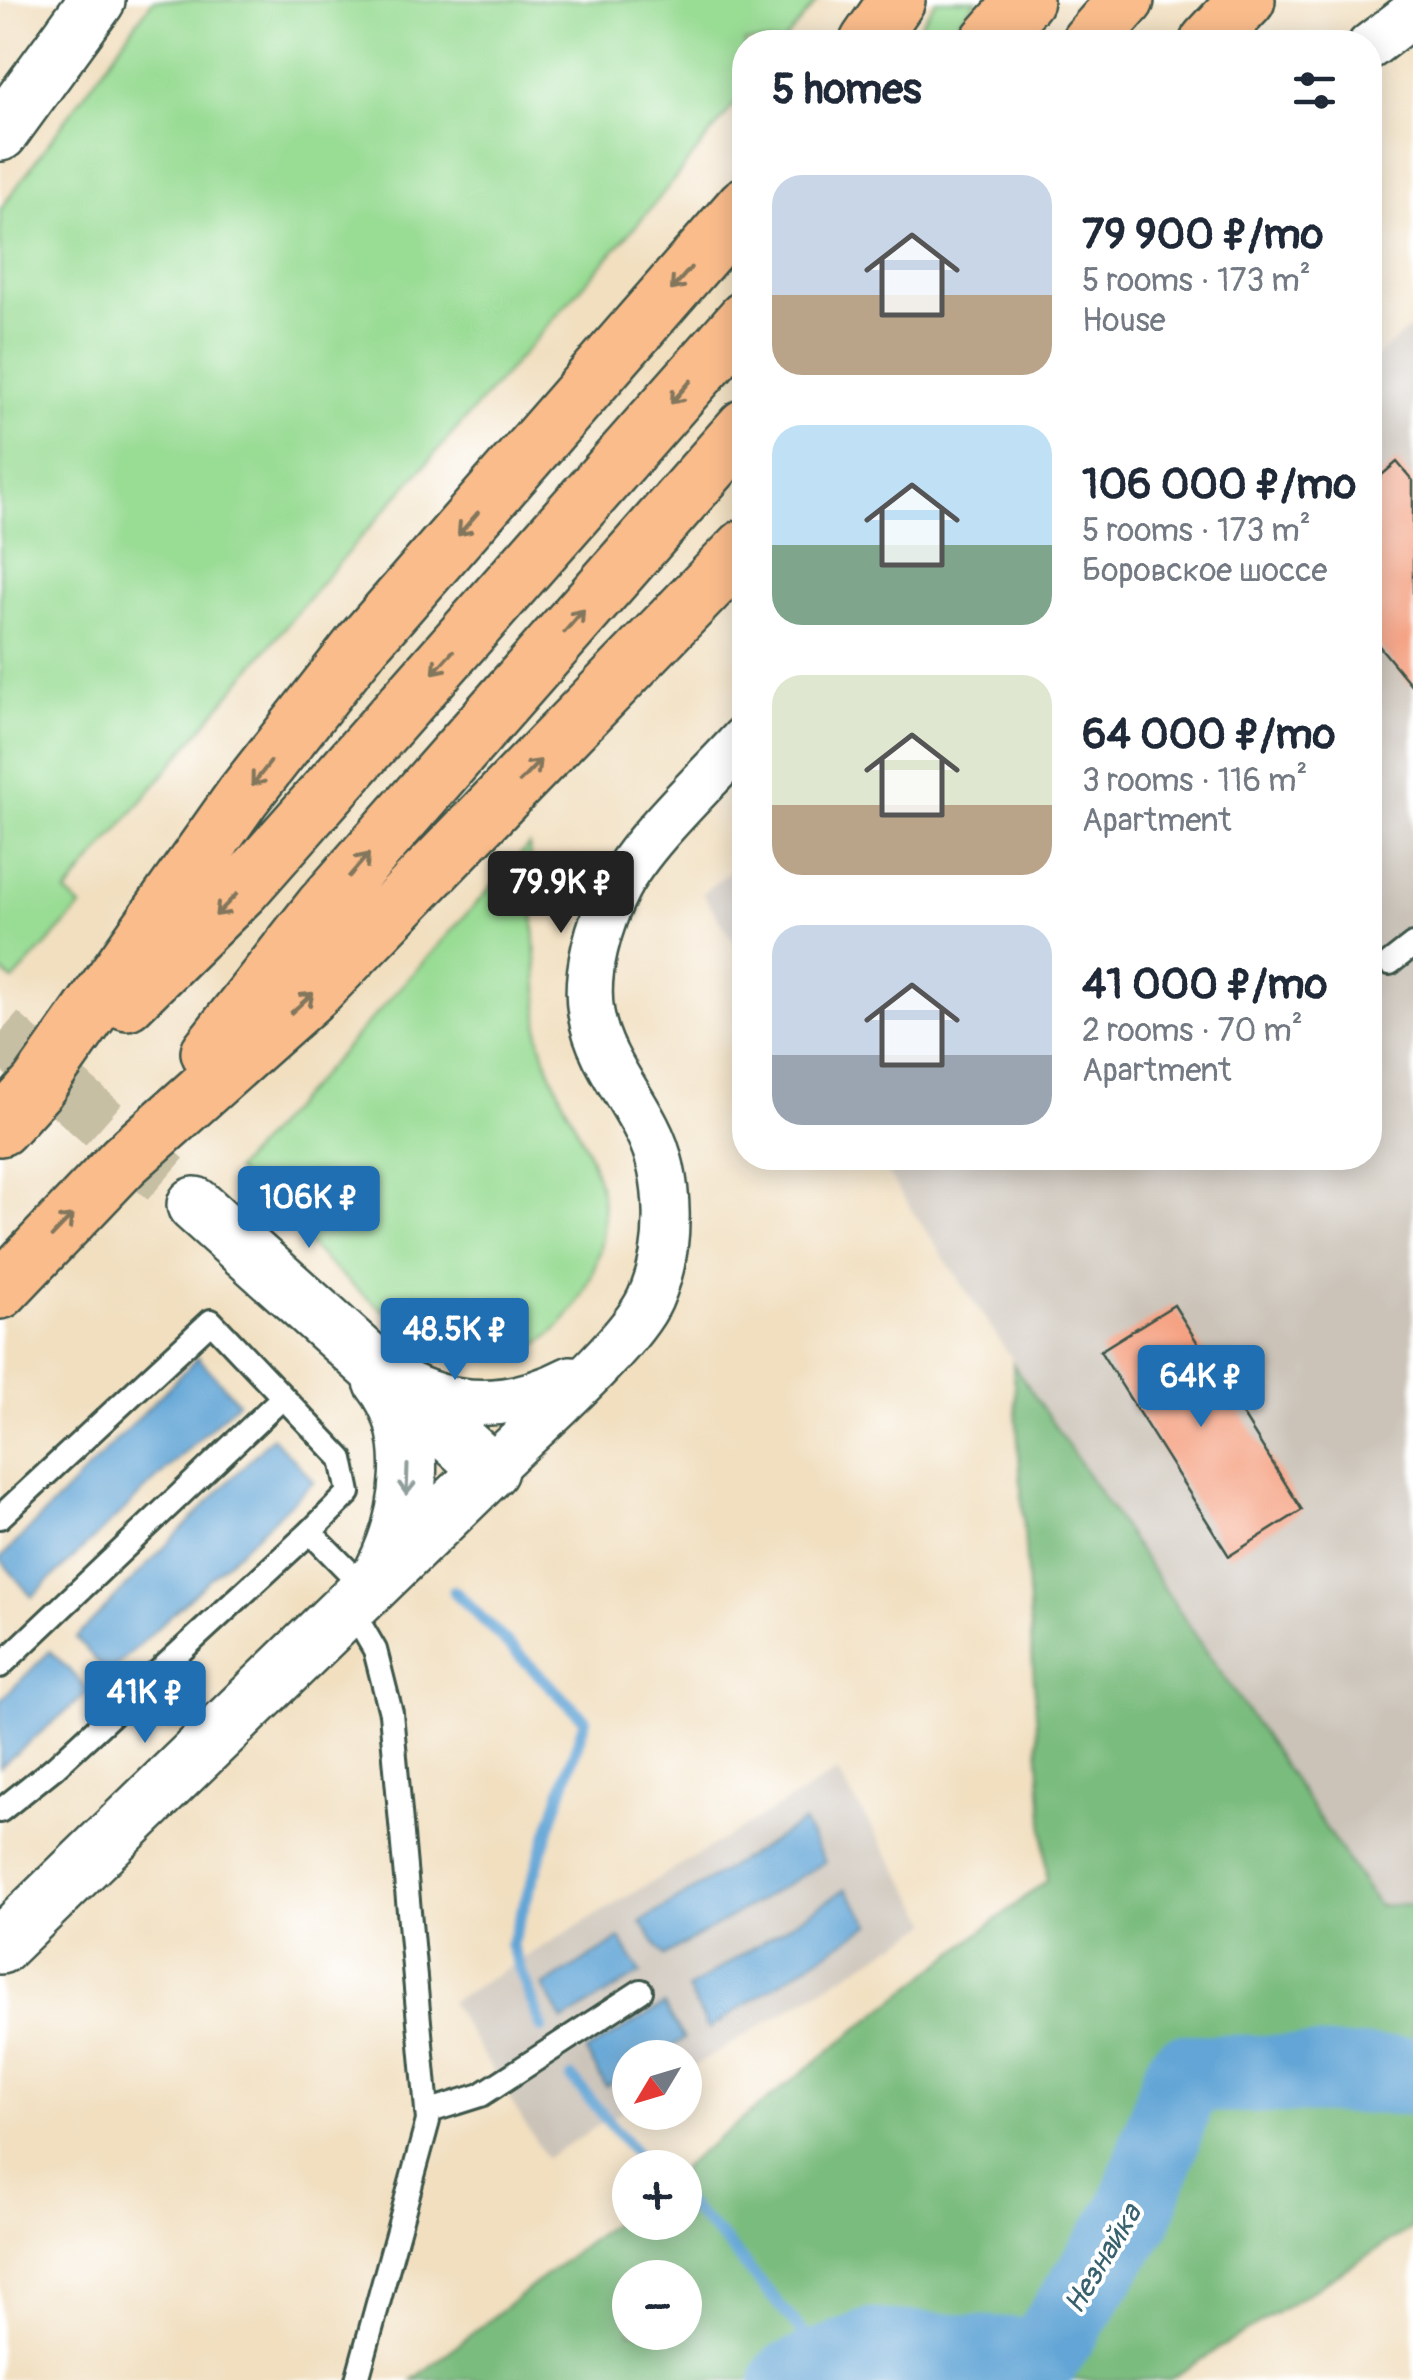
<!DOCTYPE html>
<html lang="en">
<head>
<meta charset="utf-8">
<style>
  :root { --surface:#fff; --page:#f6f6f7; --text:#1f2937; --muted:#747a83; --accent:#1f6fb2 }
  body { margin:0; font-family:Pangolin,sans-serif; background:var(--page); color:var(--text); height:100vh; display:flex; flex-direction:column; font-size:38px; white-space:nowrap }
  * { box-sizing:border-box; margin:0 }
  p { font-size:32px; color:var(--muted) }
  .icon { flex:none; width:55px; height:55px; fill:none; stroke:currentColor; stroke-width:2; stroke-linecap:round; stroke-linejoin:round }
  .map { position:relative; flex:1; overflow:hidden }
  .side { position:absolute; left:732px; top:30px; width:650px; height:1140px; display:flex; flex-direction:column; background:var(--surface); border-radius:40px; box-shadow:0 5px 25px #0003 }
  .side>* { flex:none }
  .needle { width:65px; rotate:232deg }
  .buttons { position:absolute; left:612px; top:2040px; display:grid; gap:20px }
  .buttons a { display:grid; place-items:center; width:90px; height:90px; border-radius:50%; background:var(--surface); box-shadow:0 5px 25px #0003; font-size:50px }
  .price { position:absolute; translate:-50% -85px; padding:0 22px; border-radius:10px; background:var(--accent); color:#fff; font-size:32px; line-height:65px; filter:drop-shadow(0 2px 5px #0008) }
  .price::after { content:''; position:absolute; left:50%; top:60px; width:30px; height:22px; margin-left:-15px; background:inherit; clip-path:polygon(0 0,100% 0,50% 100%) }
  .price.current { background:#222; color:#fff }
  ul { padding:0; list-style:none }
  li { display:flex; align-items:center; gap:30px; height:250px; padding:0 40px }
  li span { display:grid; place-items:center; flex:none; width:280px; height:200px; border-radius:30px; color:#555 }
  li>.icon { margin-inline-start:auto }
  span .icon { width:120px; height:120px; fill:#fffc; stroke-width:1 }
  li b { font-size:42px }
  h2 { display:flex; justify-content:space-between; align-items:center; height:120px; padding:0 40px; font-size:42px }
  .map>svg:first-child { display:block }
  .industrial { fill:#cbc3b8 }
  .green { fill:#99dc94; stroke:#5c8c64; stroke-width:2.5 }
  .forest { fill:#7abc7e; stroke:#4c7c59; stroke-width:2.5; fill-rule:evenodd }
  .water { fill:#62a5d6; stroke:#407185; stroke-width:2.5 }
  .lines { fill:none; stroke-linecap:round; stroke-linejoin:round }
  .stream { stroke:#62a5d6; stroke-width:12 }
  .river { stroke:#62a5d6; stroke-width:78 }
  .building { fill:#f5a283 }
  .tertiary-tunnel { stroke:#c7bfa4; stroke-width:55; stroke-dasharray:55 28; stroke-linecap:butt }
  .service-casing { stroke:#3e5549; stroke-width:28 }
  .minor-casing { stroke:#3e5549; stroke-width:50 }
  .tertiary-casing { stroke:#3e5549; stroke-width:60 }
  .primary-casing { stroke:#3e5549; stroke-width:60 }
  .service { stroke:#fff; stroke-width:22 }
  .minor { stroke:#fff; stroke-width:45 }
  .tertiary { stroke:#fff; stroke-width:55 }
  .primary { stroke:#fabc8b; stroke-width:55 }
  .oneway { stroke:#82765b }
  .oneway2 { stroke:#8f9e9a }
  .labels { text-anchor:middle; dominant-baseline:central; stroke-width:8; stroke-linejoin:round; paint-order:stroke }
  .water-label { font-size:30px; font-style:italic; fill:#36616d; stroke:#fff }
</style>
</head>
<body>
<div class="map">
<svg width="1413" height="2380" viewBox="0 0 1413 2380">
  <rect width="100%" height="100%" fill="#fff"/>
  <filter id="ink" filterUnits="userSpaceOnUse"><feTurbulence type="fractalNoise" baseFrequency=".01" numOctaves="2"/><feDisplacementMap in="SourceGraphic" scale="20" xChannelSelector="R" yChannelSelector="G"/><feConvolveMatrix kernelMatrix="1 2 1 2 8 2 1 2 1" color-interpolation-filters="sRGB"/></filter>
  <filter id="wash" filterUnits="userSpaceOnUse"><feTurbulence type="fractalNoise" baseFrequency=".0048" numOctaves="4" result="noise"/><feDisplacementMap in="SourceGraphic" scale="40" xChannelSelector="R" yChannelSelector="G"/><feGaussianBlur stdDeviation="2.25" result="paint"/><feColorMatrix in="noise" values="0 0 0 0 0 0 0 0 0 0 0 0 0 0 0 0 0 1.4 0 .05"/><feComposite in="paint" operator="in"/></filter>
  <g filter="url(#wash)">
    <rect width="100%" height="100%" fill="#f1dfc0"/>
    <path class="industrial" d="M1413 325V1904L1379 1906 877 1158H1370V362Z
      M745 860V958L702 893Z
      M837 1772 931 1923 685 2072V2058H630V2106L546 2158 450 2002Z"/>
    <path class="green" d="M153 0H818L784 42H745V91L647 213 327 576 66 893 81 907 13 981 0 970V210Z
      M936 0H977L939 42H909Z
      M529 845C532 893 535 941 538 989 539 1004 537 1021 539 1035 551 1092 592 1141 602 1198 609 1239 592 1287 566 1319 467 1439 306 1238 235 1170Z"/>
    <path class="forest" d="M1013 1364 1378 1906 1413 1904V2227L1169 2380H413L630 2209V2222H685L682 2167 1047 1880ZM630 2278H685V2332H630Z"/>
    <path class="water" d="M198 1357 238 1402 32 1597 0 1559Z
      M272 1437 314 1481 108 1674 76 1638Z
      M50 1651 90 1691 0 1767V1701Z
      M803 1822 825 1862 664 1956 641 1922Z
      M846 1889 871 1924 708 2029 688 1989Z
      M620 1939 641 1973 563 2021 543 1986Z
      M664 2005 684 2039 654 2057 630 2058V2072L606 2087 586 2052Z"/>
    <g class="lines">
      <path class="stream" d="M454 1591 585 1720 511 1945 542 2028
        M572 2078 648 2168
        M685 2203 725 2241 830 2365"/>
      <path class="river" d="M790 2380 872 2348 1041 2358 1135 2214 1183 2073 1413 2076"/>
    </g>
    <g id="blocks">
      <path class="building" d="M1397 462 1413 481V687L1370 635V485Z
        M1174 1305 1302 1510 1229 1556 1100 1351Z"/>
    </g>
  </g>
  <g filter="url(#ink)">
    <use href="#blocks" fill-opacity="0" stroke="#3e5549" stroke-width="2.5"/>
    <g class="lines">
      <path class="tertiary-tunnel" d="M0 1033 195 1205"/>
      <defs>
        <path id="service" d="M1390 963 1413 945
          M0 1517 211 1321 342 1459 349 1493 310 1532
          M350 1607 375 1650 391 1713 428 2121 357 2380
          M0 1666 283 1397
          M0 1811 55 1767 310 1532 368 1591
          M427 2112 481 2095 641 1991"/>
        <path id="minor" d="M1370 46 1413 13
          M399 1380C456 1412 515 1408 571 1379
          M490 1470C529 1431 630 1344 650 1299 672 1250 672 1177 647 1129 628 1091 598 1056 591 1013 584 974 599 923 617 888 641 841 708 779 745 738"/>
        <path id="tertiary" d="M0 133 97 0
          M382 1381C423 1433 411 1516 383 1571
          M0 1946 490 1470 195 1205"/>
        <path id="primary" d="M868 42 897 0
          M988 42 1025 0
          M1089 42 1126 0
          M1208 42 1247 0
          M127 1002 242 889 745 319
          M209 1052 323 907 745 427
          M0 1128 38 1086 243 796 363 643 745 205
          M0 1291 124 1161 316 990 745 547"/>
      </defs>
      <use href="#service" class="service-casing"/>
      <use href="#minor" class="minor-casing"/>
      <use href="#tertiary" class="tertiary-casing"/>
      <use href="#primary" class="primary-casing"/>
      <use href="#service" class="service"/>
      <use href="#minor" class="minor"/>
      <use href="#tertiary" class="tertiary"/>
      <use href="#primary" class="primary"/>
    </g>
    <defs><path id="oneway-shaft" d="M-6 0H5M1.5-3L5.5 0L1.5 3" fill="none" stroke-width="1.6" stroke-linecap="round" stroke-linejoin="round" transform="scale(2.5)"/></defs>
    <g class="oneway">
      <use href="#oneway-shaft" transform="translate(681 279) rotate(131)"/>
      <use href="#oneway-shaft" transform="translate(681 392) rotate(131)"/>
      <use href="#oneway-shaft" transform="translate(468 524) rotate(131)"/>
      <use href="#oneway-shaft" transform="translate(574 621) rotate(-49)"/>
      <use href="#oneway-shaft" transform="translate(443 662) rotate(132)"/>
      <use href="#oneway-shaft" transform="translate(530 771) rotate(-46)"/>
      <use href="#oneway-shaft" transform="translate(261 774) rotate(128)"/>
      <use href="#oneway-shaft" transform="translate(359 865) rotate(-49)"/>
      <use href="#oneway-shaft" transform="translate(226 905) rotate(134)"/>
      <use href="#oneway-shaft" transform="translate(302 1003) rotate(-42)"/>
      <use href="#oneway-shaft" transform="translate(62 1226) rotate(-46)"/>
    </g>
    <use class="oneway2" href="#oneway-shaft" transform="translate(407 1480) rotate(92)"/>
  </g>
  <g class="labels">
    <g class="water-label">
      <text transform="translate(1103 2259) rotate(-59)">Незнайка</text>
    </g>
  </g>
</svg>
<div class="buttons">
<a><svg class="needle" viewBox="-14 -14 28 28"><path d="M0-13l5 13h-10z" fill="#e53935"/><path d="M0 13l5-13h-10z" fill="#747a83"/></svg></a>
<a>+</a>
<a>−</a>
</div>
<b class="price current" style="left:561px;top:936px">79.9K ₽</b>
<b class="price" style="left:309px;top:1251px">106K ₽</b>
<b class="price" style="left:455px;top:1383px">48.5K ₽</b>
<b class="price" style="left:1201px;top:1430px">64K ₽</b>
<b class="price" style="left:145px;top:1746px">41K ₽</b>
<section class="side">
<h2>5 homes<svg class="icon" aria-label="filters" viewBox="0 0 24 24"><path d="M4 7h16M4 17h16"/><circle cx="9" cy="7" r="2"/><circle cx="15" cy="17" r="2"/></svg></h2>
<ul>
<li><span style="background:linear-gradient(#c9d6e8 60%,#b9a48a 0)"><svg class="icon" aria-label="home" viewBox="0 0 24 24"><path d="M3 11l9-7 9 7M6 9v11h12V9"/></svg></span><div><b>79 900 ₽/mo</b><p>5 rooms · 173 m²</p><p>House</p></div></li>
<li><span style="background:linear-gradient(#bfe0f5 60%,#7fa58c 0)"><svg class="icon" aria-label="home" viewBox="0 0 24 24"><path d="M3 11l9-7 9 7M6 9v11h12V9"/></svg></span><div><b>106 000 ₽/mo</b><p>5 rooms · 173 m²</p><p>Боровское шоссе</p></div></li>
<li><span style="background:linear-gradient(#dfe7d0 65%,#b9a48a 0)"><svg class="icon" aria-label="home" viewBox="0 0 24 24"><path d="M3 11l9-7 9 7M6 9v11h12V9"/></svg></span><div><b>64 000 ₽/mo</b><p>3 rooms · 116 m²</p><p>Apartment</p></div></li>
<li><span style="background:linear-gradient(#c9d6e8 65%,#9aa5b1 0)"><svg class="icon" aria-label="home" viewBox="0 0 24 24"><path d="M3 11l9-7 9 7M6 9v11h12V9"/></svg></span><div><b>41 000 ₽/mo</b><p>2 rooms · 70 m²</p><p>Apartment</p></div></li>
</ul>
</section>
</div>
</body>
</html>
